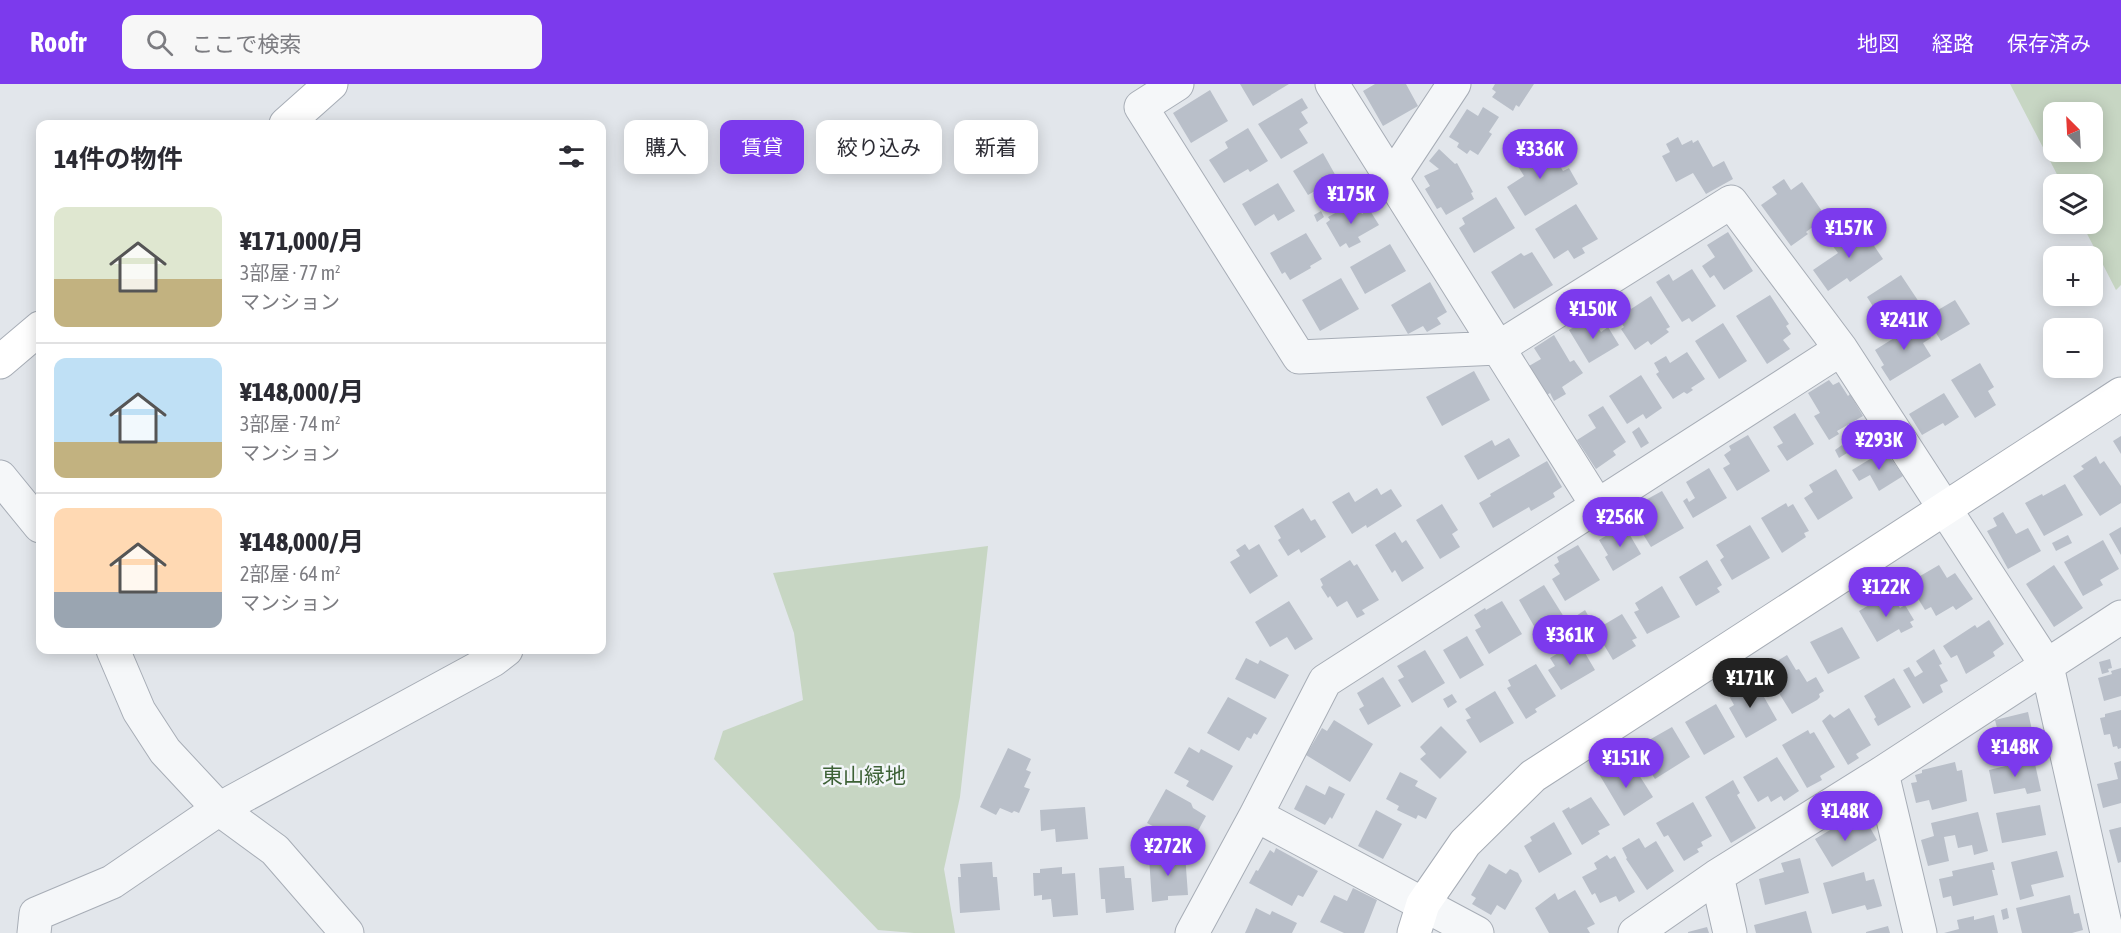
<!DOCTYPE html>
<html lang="ja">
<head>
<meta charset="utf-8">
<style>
  :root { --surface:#fff; --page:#f7f7f7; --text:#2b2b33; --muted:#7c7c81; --line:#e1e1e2; --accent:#7c3aed }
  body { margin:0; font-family:"Asap Condensed","Noto Sans JP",sans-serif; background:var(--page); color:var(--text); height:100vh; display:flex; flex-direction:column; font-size:22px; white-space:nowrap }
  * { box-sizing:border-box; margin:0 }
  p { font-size:20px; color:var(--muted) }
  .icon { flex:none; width:33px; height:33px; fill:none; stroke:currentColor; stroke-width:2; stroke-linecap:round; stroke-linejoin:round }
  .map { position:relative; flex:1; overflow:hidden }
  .panel { position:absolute; left:36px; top:36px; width:570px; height:534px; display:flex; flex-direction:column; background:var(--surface); border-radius:12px; box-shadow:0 3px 15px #0003 }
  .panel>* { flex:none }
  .guide { position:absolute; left:624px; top:36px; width:570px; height:54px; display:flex; gap:12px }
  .needle { width:39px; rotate:336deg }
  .buttons { position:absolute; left:2043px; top:18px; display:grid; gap:12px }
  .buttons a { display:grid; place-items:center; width:60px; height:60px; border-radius:12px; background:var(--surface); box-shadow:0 3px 15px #0003; font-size:30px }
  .price { position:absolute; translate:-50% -51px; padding:0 14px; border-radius:21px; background:var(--accent); color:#fff; font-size:20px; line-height:39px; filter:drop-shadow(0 2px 3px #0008) }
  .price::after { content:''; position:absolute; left:50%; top:36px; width:18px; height:14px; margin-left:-9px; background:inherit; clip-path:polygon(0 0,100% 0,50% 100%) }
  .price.current { background:#222; color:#fff }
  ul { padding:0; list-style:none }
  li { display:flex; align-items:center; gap:18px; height:150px; padding:0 18px }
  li+li { border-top:2px solid var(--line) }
  li span { display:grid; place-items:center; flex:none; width:168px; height:120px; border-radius:12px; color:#555 }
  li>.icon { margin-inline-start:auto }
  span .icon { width:72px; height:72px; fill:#fffc; stroke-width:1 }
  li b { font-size:26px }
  h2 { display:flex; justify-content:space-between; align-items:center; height:72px; padding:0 18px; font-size:26px }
  .tag { padding:0 21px; border-radius:12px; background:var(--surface); box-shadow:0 3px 15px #0003; font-size:21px; line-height:54px }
  .tag.current { background:var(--accent); color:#fff }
  header { display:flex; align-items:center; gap:36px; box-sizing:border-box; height:84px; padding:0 30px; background:var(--accent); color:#fff }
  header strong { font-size:28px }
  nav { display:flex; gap:33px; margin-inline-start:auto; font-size:21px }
  .search { width:420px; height:54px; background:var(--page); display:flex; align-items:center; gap:15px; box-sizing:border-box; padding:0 21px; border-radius:12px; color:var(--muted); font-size:22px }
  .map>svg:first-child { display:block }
  .green { fill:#c7d6c3; fill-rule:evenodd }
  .building { fill:#b9bfc9 }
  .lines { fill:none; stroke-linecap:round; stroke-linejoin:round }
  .street-casing { stroke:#a7adb6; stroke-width:35 }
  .secondary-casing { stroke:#a7adb6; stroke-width:35 }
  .street { stroke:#f5f7f9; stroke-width:33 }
  .secondary { stroke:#fff; stroke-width:33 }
  .labels { text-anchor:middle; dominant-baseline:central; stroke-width:5; stroke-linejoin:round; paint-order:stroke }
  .park-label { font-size:21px; fill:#3d6136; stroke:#f2f5f8 }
</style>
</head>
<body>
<header>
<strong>Roofr</strong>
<div class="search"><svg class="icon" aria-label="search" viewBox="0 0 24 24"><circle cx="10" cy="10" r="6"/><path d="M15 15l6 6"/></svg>ここで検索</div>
<nav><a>地図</a><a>経路</a><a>保存済み</a></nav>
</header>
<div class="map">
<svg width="2121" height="849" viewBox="0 0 2121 849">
  <rect width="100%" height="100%" fill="#e2e6eb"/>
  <path class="green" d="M2010 0H2121V201L2116 206 2082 140H2092V100H2062ZM2054 28H2092V68H2054Z
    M988 462 960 713 944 785 955 849H914L878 846 714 675 723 647 803 616 794 549 773 489Z"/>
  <path class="building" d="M1240 0H1289L1253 22Z
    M1375 0H1406L1418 22 1383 42 1363 7Z
    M1495 0H1534L1519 23 1516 21 1513 27 1492 13 1496 8 1492 5Z
    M1210 6 1228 37 1191 59 1173 29Z
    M1302 14 1308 24 1301 28 1308 39 1299 45 1308 59 1281 75 1258 40Z
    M1483 23 1499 33 1489 48 1492 50 1478 71 1470 66 1467 70 1457 63 1459 59 1449 53 1467 25 1478 32Z
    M1248 44 1268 77 1250 88 1248 85 1224 99 1209 76 1228 64 1225 58Z
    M1678 53 1682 61 1692 56 1693 59 1698 56 1713 83 1724 77 1733 95 1706 110 1693 89 1676 98 1662 72 1670 68 1666 60Z
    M1540 55 1549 70 1552 68 1563 87 1569 84 1578 100 1525 132 1507 103 1524 92 1516 79 1535 65 1532 59Z
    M1439 65 1455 80 1457 79 1473 108 1471 109 1474 115 1446 131 1441 123 1437 125 1425 105 1430 102 1424 92 1439 85 1429 77Z
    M1323 69 1337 94 1308 111 1293 87Z
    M1784 95 1791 106 1802 98 1826 133 1806 148 1808 150 1791 162 1761 121 1777 110 1772 103Z
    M1278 99 1295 127 1278 137 1274 130 1255 142 1242 120Z
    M1496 113 1515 144 1474 169 1459 144 1465 140 1462 134Z
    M1355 118 1362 130 1369 125 1379 141 1358 153 1361 158 1349 164 1346 159 1340 163 1326 139 1330 136 1328 133Z
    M1576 120 1598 155 1582 164 1585 169 1574 175 1568 166 1554 175 1535 145Z
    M1321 127 1324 133 1317 138 1314 131Z
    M1860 141 1883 175 1850 198 1847 194 1828 207 1813 186 1838 169 1832 161Z
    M1728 148 1753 187 1724 206 1714 191 1710 194 1702 182 1715 173 1707 161Z
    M1306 149 1322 175 1310 182 1311 184 1290 196 1285 188 1282 190 1270 169Z
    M1390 160 1406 187 1365 210 1350 183Z
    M1532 168 1553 201 1514 225 1491 188 1521 169 1524 172Z
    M1692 185 1716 222 1692 238 1689 234 1682 238 1656 198 1669 190 1673 197Z
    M1901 191 1919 218 1885 241 1867 213Z
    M1341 194 1359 225 1320 247 1302 216Z
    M1430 198 1447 228 1437 234 1441 240 1427 248 1423 242 1408 250 1391 221Z
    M1770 211 1789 240 1786 242 1791 250 1783 256 1790 265 1767 280 1736 232Z
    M1651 212 1670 243 1666 245 1669 248 1651 261 1648 257 1635 266 1621 245 1624 243 1614 228 1628 220 1631 225Z
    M1955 216 1970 240 1941 257 1926 233Z
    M1591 233 1601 248 1608 243 1619 261 1589 279 1569 246Z
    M1921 237 1931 254 1923 259 1931 272 1890 297 1881 283 1884 281 1875 266Z
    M1723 239 1747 277 1719 295 1695 257Z
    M1554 251 1570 278 1574 276 1583 289 1562 303 1566 310 1554 317 1550 309 1547 311 1529 282 1541 275 1534 264Z
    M1687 268 1705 295 1691 304 1693 306 1687 310 1684 308 1673 315 1656 290 1659 288 1654 279 1666 272 1670 279Z
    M1980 279 1994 303 1988 307 1996 321 1975 334 1951 296Z
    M1474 287 1490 316 1442 342 1426 313Z
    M1641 291 1662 324 1646 335 1643 330 1627 340 1609 312Z
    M1829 296 1833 301 1839 298 1848 312 1850 310 1863 332 1837 347 1839 350 1829 356 1814 332 1820 329 1808 309Z
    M1944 309 1959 333 1945 342 1943 339 1922 351 1909 330Z
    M1603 322 1626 358 1613 367 1616 371 1596 385 1577 356 1596 344 1588 331Z
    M1795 329 1814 360 1787 377 1777 362 1783 359 1773 343Z
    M1639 343 1649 359 1641 364 1632 348Z
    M1748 351 1770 387 1737 407 1723 384 1730 380 1724 371 1731 366 1729 362Z
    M2121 352V370L2113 357Z
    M1509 354 1520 372 1478 396 1464 372 1492 356 1495 362Z
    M1842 361 1847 369 1839 374 1835 366Z
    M1885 366 1903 392 1879 407 1870 391 1859 397 1852 386Z
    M2096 372 2100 380 2104 377 2121 402V419L2100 432 2073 392 2084 385 2081 382Z
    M1547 377 1562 403 1553 409 1555 413 1531 427 1529 423 1493 444 1479 419 1491 412 1490 410Z
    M1709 384 1727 414 1693 434 1683 417 1687 414 1689 418 1695 414 1686 398Z
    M1836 385 1853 414 1818 436 1804 414 1813 408 1809 401Z
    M2065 400 2083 431 2044 452 2025 419 2042 410 2043 412Z
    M1377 404 1381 411 1391 405 1402 422 1367 444 1366 441 1352 450 1332 418 1349 408 1355 418Z
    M1662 407 1684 444 1651 463 1636 439 1650 431 1642 418Z
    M1786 419 1788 423 1793 420 1809 447 1804 449 1806 453 1782 469 1761 434Z
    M1442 420 1458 446 1452 450 1460 463 1440 475 1416 436Z
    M1303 424 1311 437 1315 435 1326 453 1301 469 1299 465 1288 472 1278 456 1281 454 1274 442Z
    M2003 428 2016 450 2028 444 2041 467 2008 485 1987 447 1997 442 1993 434Z
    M1624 441 1641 470 1613 487 1605 473 1608 471 1599 456Z
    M1750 441 1770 474 1732 496 1720 476 1724 473 1716 461Z
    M2121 443V471L2109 450Z
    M1395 448 1402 459 1406 456 1424 484 1402 498 1395 486 1392 489 1375 461Z
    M2068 451 2072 459 2056 467 2052 459Z
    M2103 456 2119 485 2100 496 2103 501 2083 512 2064 478Z
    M1245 460 1249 466 1259 460 1278 492 1250 510 1230 478 1240 472 1236 466Z
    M1578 461 1600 496 1565 517 1552 495 1560 490 1554 481 1559 478 1557 473Z
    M1350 476 1354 482 1357 480 1379 516 1362 526 1365 530 1357 534 1347 517 1337 523 1330 512 1328 514 1321 503 1323 501 1320 495Z
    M1707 476 1722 501 1717 504 1720 508 1696 522 1679 493Z
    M1939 481 1947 494 1955 489 1973 515 1956 526 1953 522 1936 532 1931 523 1925 526 1914 508 1919 505 1915 495Z
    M2054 481 2083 524 2054 543 2026 500Z
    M1544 501 1564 533 1538 549 1519 516Z
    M1662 502 1680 533 1647 550 1634 528 1639 526 1635 519Z
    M1893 513 1900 524 1905 521 1914 536 1910 538 1913 543 1901 549 1899 545 1877 558 1859 527 1879 515 1881 519Z
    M1289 517 1313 555 1295 566 1287 553 1270 563 1255 538Z
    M1502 517 1522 550 1489 570 1475 546 1481 543 1474 531 1485 524 1486 526Z
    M1585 526 1589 533 1580 538 1576 532Z
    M1622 530 1637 554 1632 556 1636 562 1613 576 1595 546Z
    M1989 536 2004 560 1993 568 1995 572 1966 590 1957 571 1951 574 1943 562 1975 541 1977 544Z
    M1842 543 1860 574 1828 590 1810 558Z
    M1467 552 1484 581 1460 595 1443 566Z
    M1578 557 1595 586 1561 606 1548 586 1555 582 1550 574Z
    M1934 565 1942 580 1939 581 1948 597 1940 601 1943 608 1923 620 1903 586 1909 583 1915 593 1923 588 1916 577Z
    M1425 566 1445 599 1412 619 1398 596 1404 593 1397 582Z
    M1787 571 1796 586 1799 585 1807 598 1816 593 1824 607 1819 610 1820 613 1817 616 1792 630 1764 585Z
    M1246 574 1258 580 1260 576 1289 591 1275 615 1235 595Z
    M2110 575 2112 584 2108 585 2109 588 2102 590 2099 578Z
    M1536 580 1556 612 1535 625 1537 628 1526 635 1507 604 1511 602 1508 596Z
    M2121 584V612L2104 617 2098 594 2112 590 2111 587Z
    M1383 593 1401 622 1368 641 1359 625 1364 622 1357 609Z
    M1894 594 1911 623 1878 642 1874 635 1876 633 1864 612Z
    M1749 596 1756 609 1760 606 1777 636 1746 654 1729 624 1734 621 1727 608Z
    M1495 607 1514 639 1480 659 1466 636 1471 634 1465 625Z
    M1452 610 1457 618 1448 624 1443 615Z
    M1228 613 1267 634 1257 651 1254 649 1251 655 1247 653 1239 667 1207 649Z
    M1716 620 1735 653 1704 671 1685 638Z
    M1849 624 1871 661 1856 670 1859 674 1848 681 1822 637 1830 630 1834 634Z
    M2121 626V664L2118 665 2117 662 2113 663 2110 650 2104 651 2100 634 2105 633V630Z
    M2028 628 2036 664 1994 674 1987 646 1997 644 1995 636Z
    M1334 636 1373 660 1350 698 1306 671 1322 644 1327 647Z
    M1441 642 1467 668 1440 695 1420 675 1426 670 1420 663Z
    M1672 643 1690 673 1655 695 1635 664Z
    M1808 646 1810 650 1814 648 1835 683 1820 692 1822 696 1807 704 1782 661Z
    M1189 663 1199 669 1201 665 1233 682 1213 717 1186 702 1189 697 1174 689Z
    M1008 664 1031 675 1026 686 1031 688 1024 703 1030 705 1019 729 1014 727 1012 729 1000 724 996 731 980 723Z
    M1777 673 1799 707 1784 717 1781 712 1771 718 1768 712 1758 718 1743 693Z
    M2026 677 2028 682 2035 680 2041 707 2027 710 2025 704 1994 710 1989 686Z
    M2121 677V719L2103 724 2097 700 2118 695 2114 679Z
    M1955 678 1957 687 1962 686 1967 717 1932 726 1929 716 1916 719 1911 699 1917 698 1915 691 1922 689V686Z
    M1615 681 1621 691 1634 683 1653 713 1624 732 1599 690Z
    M1400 688 1418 697 1415 702 1437 714 1426 735 1418 731 1416 735 1397 726 1399 722 1386 715Z
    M1733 696 1740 709 1737 711 1756 744 1731 759 1705 713Z
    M1306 701 1325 711 1329 702 1345 710 1332 735 1330 733 1325 741 1294 725Z
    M1166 705 1191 719 1193 724 1206 732 1193 756 1176 747 1173 753 1147 739Z
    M1591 713 1610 741 1598 747 1600 750 1582 761 1562 727 1569 723 1570 725Z
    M1693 718 1712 752 1701 758 1703 762 1697 765 1699 768 1684 777 1668 751 1664 753 1656 739Z
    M2040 721 2046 751 2002 759 1996 729Z
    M1085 723 1088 755 1056 758 1055 745 1041 747 1040 726Z
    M1376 726 1402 740 1383 775 1358 762Z
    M1978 728 1988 767 1974 771 1972 761 1958 764 1955 751 1944 753 1949 777 1928 782 1921 756 1934 752 1931 739Z
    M1855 736 1861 744 1868 740 1877 756 1832 783 1815 755 1842 739 1844 743Z
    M1554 738 1572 770 1539 789 1524 762 1532 757 1530 753Z
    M2121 743V778L2118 779 2109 746Z
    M1153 749 1158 752 1152 761 1147 757Z
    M1639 754 1645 764 1656 757 1674 787 1647 806 1626 775 1627 774 1622 764Z
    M1276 764 1318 787 1303 813 1298 811 1292 822 1249 799 1256 786 1258 787 1270 766 1274 769Z
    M2057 767 2064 793 2031 801 2034 812 2020 816 2011 778Z
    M1185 770 1188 811 1168 812V816L1152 818 1149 773Z
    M1607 771 1610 775 1615 772 1635 808 1619 818 1616 812 1600 819 1595 809 1592 811 1582 793 1597 785 1594 779Z
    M1800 774 1809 809 1765 821 1759 795 1784 788 1781 779Z
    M992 778 993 793H997L1000 826 960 829 958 793H961L960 780Z
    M1993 778 1995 786H1992L1998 811 1953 822 1951 812 1943 814 1939 795 1953 792 1952 787Z
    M1489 780 1506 790 1510 785 1518 789 1522 797 1505 826 1497 821 1491 831 1472 820 1476 814 1471 811Z
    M1124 782 1125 794H1131L1134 826 1106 829 1105 815H1101L1099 784Z
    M1062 783V790L1075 789 1078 831 1053 833 1051 815 1042 816V811L1034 812 1033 789H1040V785Z
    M1864 788 1866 797 1874 795 1882 822 1867 826 1865 821 1832 830 1823 799Z
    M1353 804 1377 816 1364 849H1344L1320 838 1334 811 1347 817Z
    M1575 806 1595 840 1587 844 1590 849H1549L1535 824 1555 809 1558 816Z
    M2070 811 2074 830 2079 829 2083 846 2072 849H2022L2016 824Z
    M1256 824 1270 831 1272 827 1297 839 1292 849H1245Z
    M2007 824 2009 834 2003 836 2001 826Z
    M1806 827 1812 849H1756L1754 841Z
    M1994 831 1998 849H1944L1959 845 1957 836 1974 832V836Z
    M1888 842 1890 849H1866V848Z
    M1707 843 1709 849H1688V848Z"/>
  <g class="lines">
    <defs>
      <path id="street" d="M1177 0 1141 23 1299 273 1498 264 1731 118 1841 265 2047 582 2107 849
        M1332 0 1597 421
        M1392 94 1454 0
        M0 393 40 442
        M113 566 139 627 165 667 219 725 275 766 347 849
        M1882 689 1920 849
        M1256 731 1477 849
        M1717 792 1730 849
        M34 849 36 830 112 798 219 725 493 576 506 566
        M1192 849 1256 731 1325 597 1841 265
        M1635 849 1717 792 1882 689 2121 533"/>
      <path id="secondary" d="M286 40 331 0
        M0 278 40 244
        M1414 849 1423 820 1465 759 1533 692 2121 310"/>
    </defs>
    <use href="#street" class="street-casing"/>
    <use href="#secondary" class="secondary-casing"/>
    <use href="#street" class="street"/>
    <use href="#secondary" class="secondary"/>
  </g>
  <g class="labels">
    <g class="park-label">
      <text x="864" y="691">東山緑地</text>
    </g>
  </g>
</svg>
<div class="buttons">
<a><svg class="needle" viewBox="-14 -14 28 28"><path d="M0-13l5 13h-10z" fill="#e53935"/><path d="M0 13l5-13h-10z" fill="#7c7c81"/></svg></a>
<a><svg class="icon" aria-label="layers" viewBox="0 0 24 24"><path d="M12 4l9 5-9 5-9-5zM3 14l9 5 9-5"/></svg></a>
<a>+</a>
<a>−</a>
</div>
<b class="price" style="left:1540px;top:96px">¥336K</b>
<b class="price" style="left:1351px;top:141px">¥175K</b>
<b class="price" style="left:1849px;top:175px">¥157K</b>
<b class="price" style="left:1593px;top:256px">¥150K</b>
<b class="price" style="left:1904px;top:267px">¥241K</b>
<b class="price" style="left:1879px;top:387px">¥293K</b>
<b class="price" style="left:1620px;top:464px">¥256K</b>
<b class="price" style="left:1886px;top:534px">¥122K</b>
<b class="price" style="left:1570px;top:582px">¥361K</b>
<b class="price current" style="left:1750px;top:625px">¥171K</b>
<b class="price" style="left:2015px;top:694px">¥148K</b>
<b class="price" style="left:1626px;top:705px">¥151K</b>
<b class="price" style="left:1845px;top:758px">¥148K</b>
<b class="price" style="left:1168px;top:793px">¥272K</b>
<div class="guide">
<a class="tag">購入</a>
<a class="tag current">賃貸</a>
<a class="tag">絞り込み</a>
<a class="tag">新着</a>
</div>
<section class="panel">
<h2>14件の物件<svg class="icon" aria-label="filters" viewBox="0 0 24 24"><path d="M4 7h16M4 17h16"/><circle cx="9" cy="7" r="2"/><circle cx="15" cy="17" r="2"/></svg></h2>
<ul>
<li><span style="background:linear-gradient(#dfe7d0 60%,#c2b280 0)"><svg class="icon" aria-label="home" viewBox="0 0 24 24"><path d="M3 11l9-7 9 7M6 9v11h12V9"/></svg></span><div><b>¥171,000/月</b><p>3部屋 · 77 m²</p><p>マンション</p></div></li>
<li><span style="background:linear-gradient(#bfe0f5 70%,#c2b280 0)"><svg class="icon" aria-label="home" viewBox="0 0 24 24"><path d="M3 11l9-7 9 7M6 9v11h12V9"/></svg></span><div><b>¥148,000/月</b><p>3部屋 · 74 m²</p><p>マンション</p></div></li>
<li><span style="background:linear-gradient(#ffd9b3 70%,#9aa5b1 0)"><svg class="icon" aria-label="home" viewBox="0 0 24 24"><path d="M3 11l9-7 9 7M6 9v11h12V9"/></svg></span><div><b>¥148,000/月</b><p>2部屋 · 64 m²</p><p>マンション</p></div></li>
</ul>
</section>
</div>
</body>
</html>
